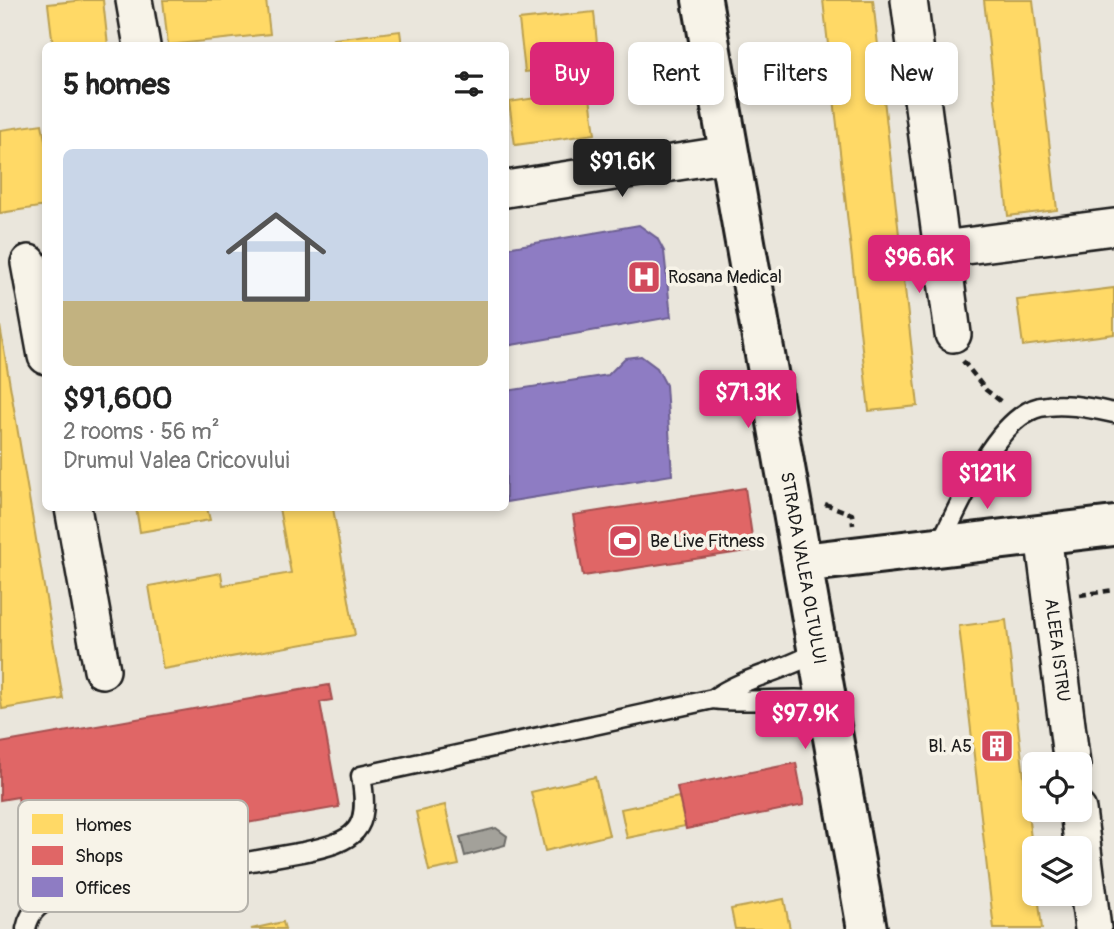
<!DOCTYPE html>
<html lang="en">
<head>
<meta charset="utf-8">
<style>
  :root { --surface:#fff; --page:#f2f2f2; --text:#222; --muted:#767676; --accent:#db2777 }
  body { margin:0; font-family:Pangolin,sans-serif; background:var(--page); color:var(--text); height:100vh; display:flex; flex-direction:column; font-size:26px; white-space:nowrap }
  * { box-sizing:border-box; margin:0 }
  p { font-size:23px; color:var(--muted) }
  .icon { flex:none; width:38px; height:38px; fill:none; stroke:currentColor; stroke-width:2; stroke-linecap:round; stroke-linejoin:round }
  .map { position:relative; flex:1; overflow:hidden }
  .drawer { position:absolute; left:42px; top:42px; width:467px; height:469px; display:flex; flex-direction:column; background:var(--surface); border-radius:10px; box-shadow:0 4px 10px #0003 }
  .drawer>* { flex:none }
  .hud { position:absolute; left:530px; top:42px; width:478px; height:63px; display:flex; gap:14px }
  .controls { position:absolute; left:1022px; top:752px; display:grid; gap:14px }
  .controls a { display:grid; place-items:center; width:70px; height:70px; border-radius:10px; background:var(--surface); box-shadow:0 4px 10px #0003; font-size:35px }
  .price { position:absolute; translate:-50% -60px; padding:0 16px; border-radius:7px; background:var(--accent); color:#fff; font-size:23px; line-height:46px; filter:drop-shadow(0 2px 4px #0008) }
  .price::after { content:''; position:absolute; left:50%; top:42px; width:21px; height:16px; margin-left:-10px; background:inherit; clip-path:polygon(0 0,100% 0,50% 100%) }
  .price.current { background:#222; color:#fff }
  ul { padding:0; list-style:none }
  li { display:grid; align-content:center; gap:14px; height:371px; padding:0 21px }
  li span { display:grid; place-items:center; height:217px; border-radius:10px; color:#555 }
  li>.icon { margin-inline-start:auto }
  span .icon { width:126px; height:126px; fill:#fffc; stroke-width:1 }
  li b { font-size:30px }
  h2 { display:flex; justify-content:space-between; align-items:center; height:84px; padding:0 21px; font-size:30px }
  .chip { padding:0 24px; border-radius:10px; background:var(--surface); box-shadow:0 4px 10px #0003; font-size:24px; line-height:63px }
  .chip.current { background:var(--accent); color:#fff }
  .map>svg:first-child { display:block }
  .water { fill:#a3a19a; stroke:#6d6c68; stroke-width:2 }
  .homes { fill:#ffd966; stroke:#bba050; stroke-width:2 }
  .shops { fill:#e06666; stroke:#a55050; stroke-width:2 }
  .offices { fill:#8e7cc3; stroke:#6c5f91; stroke-width:2 }
  .lines { fill:none; stroke-linecap:round; stroke-linejoin:round }
  .service-casing { stroke:#1c1c1c; stroke-width:23 }
  .minor-casing { stroke:#1c1c1c; stroke-width:40 }
  .secondary-casing { stroke:#1c1c1c; stroke-width:44 }
  .path { stroke:#1c1c1c; stroke-width:4.5; stroke-dasharray:7 5; stroke-linecap:butt }
  .service { stroke:#f7f3e8; stroke-width:18 }
  .minor { stroke:#f7f3e8; stroke-width:35 }
  .secondary { stroke:#f7f3e8; stroke-width:38 }
  .labels { text-anchor:middle; dominant-baseline:central; stroke-width:7; stroke-linejoin:round; paint-order:stroke }
  .poi-label { font-size:18px; fill:#1c1c1c; stroke:#f7f3e8; text-anchor:start }
  .street-label { font-size:18px; fill:#1c1c1c; stroke:#f7f3e8 }
  .key { fill:#f7f3e8; stroke:#b5b2ab; stroke-width:2 }
  .key-label { font-size:19px; fill:#1c1c1c }
</style>
</head>
<body>
<div class="map">
<svg width="1114" height="929" viewBox="0 0 1114 929">
  <rect width="100%" height="100%" fill="#eae6dc"/>
  <filter id="ink" filterUnits="userSpaceOnUse"><feTurbulence type="fractalNoise" baseFrequency=".0143" numOctaves="2"/><feDisplacementMap in="SourceGraphic" scale="14" xChannelSelector="R" yChannelSelector="G"/><feConvolveMatrix kernelMatrix="1 2 1 2 8 2 1 2 1" color-interpolation-filters="sRGB"/></filter>
  <g filter="url(#ink)">
    <path class="water" d="M496 828 507 836 505 845 465 856 460 837Z"/>
    <path class="homes" d="M85 0H103L108 46H53L48 4Z
      M163 0H266L270 34 168 45Z
      M823 0H873L918 406 869 411Z
      M984 0H1033L1057 210 1008 216Z
      M594 12 599 65 525 72 519 20Z
      M400 31 402 46H334L333 39Z
      M589 90 595 134 515 145 509 102Z
      M42 124 46 145V206L0 213V130Z
      M1114 288V334L1023 346 1017 300Z
      M0 326 63 699 2 709 0 695Z
      M136 508H211H207L210 520 140 532Z
      M279 508H333L355 635 163 669 149 586 221 573 223 585 291 573Z
      M1006 620 1034 865V894H1038L1042 929H994L959 626Z
      M595 777 609 835 545 851 531 792Z
      M679 797 685 826 627 838 621 809Z
      M445 805 459 865 429 871 416 812Z
      M784 899 790 929H735L731 909Z
      M283 922 285 929H251Z"/>
    <path class="shops" d="M745 488 754 550 583 576 573 515Z
      M329 685 332 700 320 702 339 807 29 861 18 797 0 800V743Z
      M796 763 804 805 686 829 677 787Z"/>
    <path class="offices" d="M639 225 657 238 664 251 671 317 506 346V248Z
      M641 356 657 368 666 385 672 475 506 502V391L608 375 625 358Z"/>
    <g class="lines">
      <defs>
        <path id="service" d="M938 547C960 507 994 418 1040 407 1064 402 1090 408 1114 413
          M713 699C745 676 784 672 818 651
          M26 929C30 909 41 903 60 895L303 852C356 841 371 831 361 776L713 699C751 704 789 696 827 701"/>
        <path id="minor" d="M134 0 142 46
          M909 0 953 334
          M506 189 729 154
          M942 249 1114 227
          M29 263 46 356
          M73 508 102 670
          M1043 534 1072 765
          M1078 810 1093 929"/>
        <path id="secondary" d="M702 0 867 929
          M802 563 1114 526"/>
      </defs>
      <use href="#service" class="service-casing"/>
      <use href="#minor" class="minor-casing"/>
      <use href="#secondary" class="secondary-casing"/>
      <path class="path" d="M963 361 986 390 1003 403
        M825 504 852 514 853 525
        M1080 595 1114 590"/>
      <use href="#service" class="service"/>
      <use href="#minor" class="minor"/>
      <use href="#secondary" class="secondary"/>
    </g>
  </g>
  <defs>
    <symbol id="hospital-square" viewBox="-11 -11 22 22"><rect x="-9" y="-9" width="18" height="18" rx="4" fill="#d1495b" stroke="#f7f3e8"/><path d="M-5-5h3v3.5h4V-5h3V5h-3V1.5h-4V5h-3Z" fill="#fff"/></symbol>
    <symbol id="stadium-square" viewBox="-11 -11 22 22"><rect x="-9" y="-9" width="18" height="18" rx="4" fill="#d1495b" stroke="#f7f3e8"/><path d="M0-5a6.5 5 0 1 0 0 10a6.5 5 0 1 0 0-10ZM-3.5-1.8h7v3.6h-7Z" fill="#fff"/></symbol>
    <symbol id="building-square" viewBox="-11 -11 22 22"><rect x="-9" y="-9" width="18" height="18" rx="4" fill="#d1495b" stroke="#f7f3e8"/><path d="M-4-6H4V6H1V3H-1V6H-4ZM-2.5-4.3h1.7v1.8h-1.7ZM.8-4.3h1.7v1.8H.8ZM-2.5-1h1.7V.8h-1.7ZM.8-1h1.7V.8H.8Z" fill="#fff"/></symbol>
  </defs>
  <g fill-rule="evenodd">
    <use href="#hospital-square" x="625" y="258" width="38" height="38"/>
    <use href="#stadium-square" x="606" y="522" width="38" height="38"/>
    <use href="#building-square" x="978" y="727" width="38" height="38"/>
  </g>
  <g class="labels">
    <g class="poi-label">
      <text x="668" y="277">Rosana Medical</text>
      <text x="650" y="541">Be Live Fitness</text>
      <text x="972" y="746" text-anchor="end">Bl. A5</text>
    </g>
    <g class="street-label">
      <text transform="translate(803 568) rotate(80)">STRADA VALEA OLTULUI</text>
      <text transform="translate(1057 650) rotate(83)">ALEEA ISTRU</text>
    </g>
  </g>
  <rect x="18" y="800" width="230" height="112" rx="10" class="key"/>
  <rect x="32" y="814" width="31" height="20" fill="#ffd966"/>
  <rect x="32" y="846" width="31" height="19" fill="#e06666"/>
  <rect x="32" y="877" width="31" height="20" fill="#8e7cc3"/>
  <g class="key-label">
    <text x="75" y="831">Homes</text>
    <text x="75" y="862">Shops</text>
    <text x="75" y="894">Offices</text>
  </g>
</svg>
<div class="controls">
<a><svg class="icon" aria-label="locate" viewBox="0 0 24 24"><circle cx="12" cy="12" r="6"/><path d="M12 2v4M12 18v4M2 12h4M18 12h4"/></svg></a>
<a><svg class="icon" aria-label="layers" viewBox="0 0 24 24"><path d="M12 4l9 5-9 5-9-5zM3 14l9 5 9-5"/></svg></a>
</div>
<b class="price current" style="left:622px;top:199px">$91.6K</b>
<b class="price" style="left:919px;top:295px">$96.6K</b>
<b class="price" style="left:748px;top:430px">$71.3K</b>
<b class="price" style="left:987px;top:511px">$121K</b>
<b class="price" style="left:805px;top:751px">$97.9K</b>
<div class="hud">
<a class="chip current">Buy</a>
<a class="chip">Rent</a>
<a class="chip">Filters</a>
<a class="chip">New</a>
</div>
<section class="drawer">
<h2>5 homes<svg class="icon" aria-label="filters" viewBox="0 0 24 24"><path d="M4 7h16M4 17h16"/><circle cx="9" cy="7" r="2"/><circle cx="15" cy="17" r="2"/></svg></h2>
<ul>
<li><span style="background:linear-gradient(#c9d6e8 70%,#c2b280 0)"><svg class="icon" aria-label="home" viewBox="0 0 24 24"><path d="M3 11l9-7 9 7M6 9v11h12V9"/></svg></span><div><b>$91,600</b><p>2 rooms · 56 m²</p><p>Drumul Valea Cricovului</p></div></li>
</ul>
</section>
</div>
</body>
</html>
